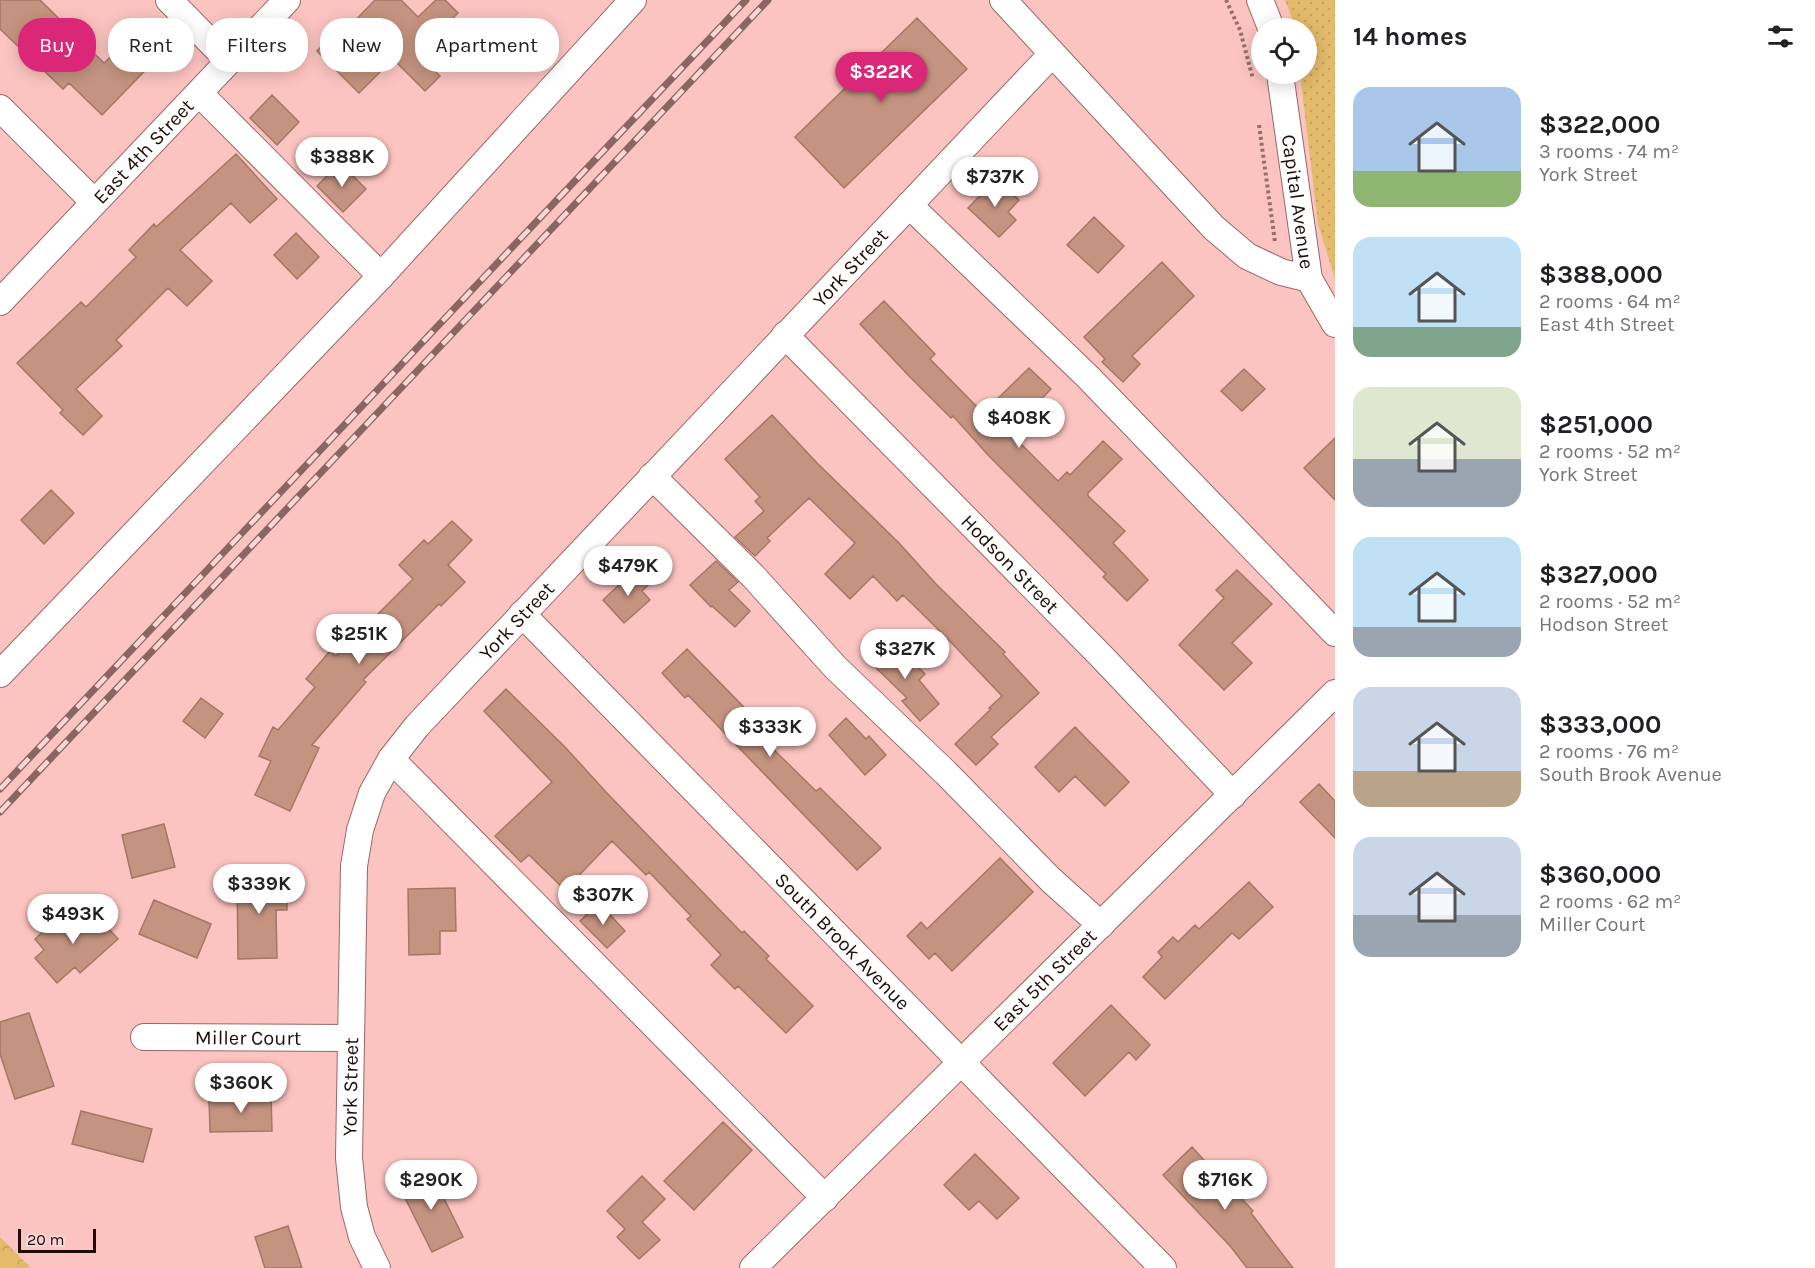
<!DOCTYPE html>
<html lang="en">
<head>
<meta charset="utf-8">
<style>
  :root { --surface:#fff; --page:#f2f2f2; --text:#202124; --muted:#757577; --accent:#db2777 }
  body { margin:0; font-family:Karla,sans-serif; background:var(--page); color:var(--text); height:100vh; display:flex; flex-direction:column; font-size:22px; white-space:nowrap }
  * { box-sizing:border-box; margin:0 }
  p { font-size:20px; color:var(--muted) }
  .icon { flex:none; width:33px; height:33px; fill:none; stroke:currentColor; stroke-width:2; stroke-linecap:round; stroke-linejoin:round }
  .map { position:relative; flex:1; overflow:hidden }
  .drawer { display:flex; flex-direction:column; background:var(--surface); width:480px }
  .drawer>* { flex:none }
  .hud { position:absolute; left:18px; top:18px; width:570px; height:54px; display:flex; gap:12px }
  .buttons { position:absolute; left:1251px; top:18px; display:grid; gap:12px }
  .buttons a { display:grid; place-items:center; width:66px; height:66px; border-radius:50%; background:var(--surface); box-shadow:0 3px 15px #0003; font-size:30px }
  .scale { position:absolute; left:18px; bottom:15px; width:78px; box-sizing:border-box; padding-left:6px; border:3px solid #1e0c0b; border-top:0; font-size:16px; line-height:21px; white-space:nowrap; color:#1e0c0b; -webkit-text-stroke:4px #fad7d5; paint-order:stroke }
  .price { position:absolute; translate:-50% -51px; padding:0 14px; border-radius:21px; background:#fff; color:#222; font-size:20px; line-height:39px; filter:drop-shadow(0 2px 3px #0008) }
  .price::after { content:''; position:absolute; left:50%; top:36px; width:18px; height:14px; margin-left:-9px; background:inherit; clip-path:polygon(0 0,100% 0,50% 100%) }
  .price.on { background:var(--accent); color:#fff }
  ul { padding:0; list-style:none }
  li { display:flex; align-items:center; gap:18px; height:150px; padding:0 18px }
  li span { display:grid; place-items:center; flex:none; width:168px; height:120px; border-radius:18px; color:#555 }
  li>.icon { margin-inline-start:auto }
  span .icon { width:72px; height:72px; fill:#fffc; stroke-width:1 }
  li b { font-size:26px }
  h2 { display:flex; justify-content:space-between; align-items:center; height:72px; padding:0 18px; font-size:26px }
  .pill { padding:0 21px; border-radius:24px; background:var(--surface); box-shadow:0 3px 15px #0003; font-size:21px; line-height:54px }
  .pill.on { background:var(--accent); color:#fff }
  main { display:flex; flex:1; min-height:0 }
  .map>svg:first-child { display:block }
  .grass { fill:url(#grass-dots) }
  .park { fill:url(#park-crowns) }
  .building { fill:#c59481; stroke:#a57663; stroke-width:1.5 }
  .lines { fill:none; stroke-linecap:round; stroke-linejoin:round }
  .minor-casing { stroke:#996765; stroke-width:28 }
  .path { stroke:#966f6d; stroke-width:4; stroke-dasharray:3 3; stroke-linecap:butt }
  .minor { stroke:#fff; stroke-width:26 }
  .rail-casing { stroke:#8a6663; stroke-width:7 }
  .rail { stroke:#fad7d5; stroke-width:4.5; stroke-dasharray:14; stroke-linecap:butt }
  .labels { text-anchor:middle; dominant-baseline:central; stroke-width:4.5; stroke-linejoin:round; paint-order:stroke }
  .street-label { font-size:20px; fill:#1e0c0b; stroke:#fad7d5 }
</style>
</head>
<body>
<main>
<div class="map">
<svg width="1335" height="1268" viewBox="0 0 1335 1268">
  <defs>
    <pattern id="grass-dots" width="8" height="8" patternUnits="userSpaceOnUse" patternTransform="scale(1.5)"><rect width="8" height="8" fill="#e4bb6b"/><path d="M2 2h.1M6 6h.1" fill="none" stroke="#c3a05b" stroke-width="1.8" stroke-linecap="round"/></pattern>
    <pattern id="park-crowns" width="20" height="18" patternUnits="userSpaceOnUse" patternTransform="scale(1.5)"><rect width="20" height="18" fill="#e4bb6b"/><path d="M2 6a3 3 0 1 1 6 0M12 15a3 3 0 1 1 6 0" fill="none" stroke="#c3a05b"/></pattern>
  </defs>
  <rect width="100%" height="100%" fill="#fcc4c0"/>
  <path class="grass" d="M1285 0H1335V279L1318 224 1300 74H1306V28H1296Z"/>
  <path class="park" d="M0 1237 31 1268H0Z"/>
  <path class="building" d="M0 0H40L104 63 147 23 169 46 102 115 69 83 63 89 0 29Z
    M375 0H401L418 17 436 0H445L458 13 417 54 440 76 425 91 393 59 359 93 317 51 340 28 344 32Z
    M917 18 967 69 844 188 795 137Z
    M272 95 299 122 277 145 250 118Z
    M236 154 277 199 250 223 231 203 180 250 212 281 187 306 168 288 116 340 122 346 76 389 102 416 83 435 60 413 63 410 17 363 81 302 86 307 136 257 129 250 154 224 156 227Z
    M340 163 366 189 343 212 317 186Z
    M996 179 1019 200 1008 212 1016 220 999 237 968 208Z
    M1094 217 1124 246 1098 273 1067 245Z
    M296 233 319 257 297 279 274 255Z
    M1162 262 1194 296 1132 356 1140 364 1123 382 1102 362 1105 359 1084 337Z
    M884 301 935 354 930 359 983 413 1029 368 1051 389 1009 432 1058 481 1067 472 1070 475 1103 441 1122 459 1088 493V496L1125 531 1113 543 1148 580 1127 601 1103 577 1106 574 989 456 953 416 951 418 910 377 860 324Z
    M1244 369 1265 389 1242 411 1221 391Z
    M772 415 817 463 899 543 936 584 1005 652 1003 654 1039 693 991 737 998 744 976 765 955 744 991 709 989 708 1002 696 944 635 903 595 897 601 873 576 850 599 825 574 855 543 809 498 767 538 770 541 755 556 735 537 764 511 755 501 760 497 725 459Z
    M1335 438V500L1304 468Z
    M51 490 74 513 44 544 21 520Z
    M452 521 472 540 448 565 465 582 441 606 439 604 363 680 366 682 312 745 319 748 290 811 255 795 271 761 259 756 273 727 278 730 315 687 306 679 330 651 336 656 413 579 399 565 424 540 428 544Z
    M716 561 738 582 729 590 750 611 735 627 712 606 711 607 690 585Z
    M636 569 649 584 642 591 650 600 624 623 603 600Z
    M1237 570 1272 604 1232 643 1252 663 1224 690 1179 645 1224 598 1216 590Z
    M891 641 925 674 919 680 939 704 920 721 902 701 907 698 870 662Z
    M687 649 778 742 772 748 816 791 820 788 881 848 857 870 688 695 685 698 662 673Z
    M506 689 565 747 605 791 742 933 744 931 769 956 766 959 813 1006 786 1033 738 986 735 989 711 965 721 955 687 919 691 916 649 872 646 875 612 841 565 890 529 855 521 862 495 836 552 782 484 711Z
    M201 698 223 714 205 738 183 721Z
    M846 718 866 739 869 736 886 755 865 775 829 735Z
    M1075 727 1129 782 1105 806 1075 776 1059 792 1035 767Z
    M1319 784 1335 801V838L1300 802Z
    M164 824 175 867 132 878 122 835Z
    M1000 858 1033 892 952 971 935 953 929 959 907 936 921 922 927 929Z
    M237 876H287V910H276L277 958 238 959Z
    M1249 882 1273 907 1239 939 1232 933 1165 999 1143 977 1162 957 1158 952 1173 937 1178 942 1195 925 1199 929Z
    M455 888 456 931H440V954L409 955 408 889Z
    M154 900 211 924 197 958 139 934Z
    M599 903 625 931 607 948 580 921Z
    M92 911 118 939 80 973 75 967 57 983 35 958 44 950 35 939 63 913 75 926Z
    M1111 1005 1150 1045 1136 1060 1129 1052 1085 1096 1053 1063Z
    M29 1013 54 1086 15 1099 0 1054V1022Z
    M271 1095 272 1131 210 1132 209 1097Z
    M81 1111 152 1129 143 1162 72 1144Z
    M723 1122 752 1150 694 1210 664 1181Z
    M1192 1147 1223 1181 1233 1171 1250 1189 1240 1197 1253 1211 1251 1213 1293 1268H1247L1231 1247 1163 1175Z
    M975 1154 1019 1198 997 1219 979 1201 969 1210 944 1185Z
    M430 1170 463 1237 432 1252 399 1186Z
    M642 1176 665 1199 642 1222 660 1240 639 1259 617 1237 625 1229 607 1211Z
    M288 1226 302 1268H265L255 1237Z"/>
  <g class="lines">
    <defs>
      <g id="minor">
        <path d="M169 0 229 61"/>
        <path d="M1003 0 1214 228 1247 256 1281 272 1309 279"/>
        <path d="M1260 0 1271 28"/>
        <path id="s1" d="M1280 74 1309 279 1335 324"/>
        <path d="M199 93 381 276"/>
        <path d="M0 108 94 202"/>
        <path d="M909 205 1088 377 1335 633"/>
        <path id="s2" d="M0 302 287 0"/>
        <path id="s3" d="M785 335 1102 657 1233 795"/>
        <path d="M652 476 753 576 835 667 946 773 1051 880 1101 925"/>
        <path id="s4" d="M522 614 1163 1268"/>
        <path d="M0 674 381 276 633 0"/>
        <path d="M391 759 825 1198"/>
        <path id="s5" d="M144 1037 350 1038"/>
        <path id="s6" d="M377 1268 362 1237 354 1207 349 1158 354 866 360 830 372 793 391 759 417 726 1052 54"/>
        <path id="s7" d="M753 1268 1335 693"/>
      </g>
    </defs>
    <use href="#minor" class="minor-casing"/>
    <path class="path" d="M1226 0 1240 30 1253 79
      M1259 125 1275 242"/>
    <use href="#minor" class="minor"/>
    <defs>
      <path id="rail" d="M0 789 746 0
        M0 812 768 0"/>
    </defs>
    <use href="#rail" class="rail-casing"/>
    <use href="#rail" class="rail"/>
  </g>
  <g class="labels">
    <g class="street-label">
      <text stroke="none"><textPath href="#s2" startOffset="208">East 4th Street</textPath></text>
      <text stroke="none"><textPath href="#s1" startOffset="129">Capital Avenue</textPath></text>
      <text stroke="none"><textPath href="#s6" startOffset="1194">York Street</textPath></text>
      <text stroke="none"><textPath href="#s3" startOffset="321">Hodson Street</textPath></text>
      <text stroke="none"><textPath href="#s6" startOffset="708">York Street</textPath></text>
      <text stroke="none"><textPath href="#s4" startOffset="458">South Brook Avenue</textPath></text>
      <text stroke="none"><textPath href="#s7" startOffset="410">East 5th Street</textPath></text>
      <text stroke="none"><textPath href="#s5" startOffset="104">Miller Court</textPath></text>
      <text stroke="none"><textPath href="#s6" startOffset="186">York Street</textPath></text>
    </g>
  </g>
</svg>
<div class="buttons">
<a><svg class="icon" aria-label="locate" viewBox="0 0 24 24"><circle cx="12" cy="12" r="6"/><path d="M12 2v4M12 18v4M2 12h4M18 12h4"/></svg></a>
</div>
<div class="scale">20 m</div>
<b class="price on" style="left:881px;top:103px">$322K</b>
<b class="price" style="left:342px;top:188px">$388K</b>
<b class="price" style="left:995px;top:208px">$737K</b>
<b class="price" style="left:1019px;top:449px">$408K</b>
<b class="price" style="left:628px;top:597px">$479K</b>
<b class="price" style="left:359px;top:665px">$251K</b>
<b class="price" style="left:905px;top:680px">$327K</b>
<b class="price" style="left:770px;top:758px">$333K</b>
<b class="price" style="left:259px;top:915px">$339K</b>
<b class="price" style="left:603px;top:926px">$307K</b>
<b class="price" style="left:73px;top:945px">$493K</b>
<b class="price" style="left:241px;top:1114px">$360K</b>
<b class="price" style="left:431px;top:1211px">$290K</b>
<b class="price" style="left:1225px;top:1211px">$716K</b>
<div class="hud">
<a class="pill on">Buy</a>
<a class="pill">Rent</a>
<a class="pill">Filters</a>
<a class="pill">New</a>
<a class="pill">Apartment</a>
</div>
</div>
<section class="drawer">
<h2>14 homes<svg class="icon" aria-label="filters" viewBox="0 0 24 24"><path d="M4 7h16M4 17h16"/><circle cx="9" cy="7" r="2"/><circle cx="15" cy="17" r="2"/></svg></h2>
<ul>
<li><span style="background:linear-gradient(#a9c7e8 70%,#8fb573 0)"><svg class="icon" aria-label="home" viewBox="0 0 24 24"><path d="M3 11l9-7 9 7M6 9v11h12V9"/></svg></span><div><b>$322,000</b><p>3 rooms · 74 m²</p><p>York Street</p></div></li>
<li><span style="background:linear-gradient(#bfe0f5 75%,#7fa58c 0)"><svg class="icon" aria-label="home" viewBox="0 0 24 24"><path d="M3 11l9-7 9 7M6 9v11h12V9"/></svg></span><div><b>$388,000</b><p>2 rooms · 64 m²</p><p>East 4th Street</p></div></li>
<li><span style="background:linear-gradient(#dfe7d0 60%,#9aa5b1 0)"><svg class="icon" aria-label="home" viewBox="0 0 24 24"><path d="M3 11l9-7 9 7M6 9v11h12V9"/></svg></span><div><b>$251,000</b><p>2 rooms · 52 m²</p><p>York Street</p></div></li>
<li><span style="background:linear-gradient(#bfe0f5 75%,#9aa5b1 0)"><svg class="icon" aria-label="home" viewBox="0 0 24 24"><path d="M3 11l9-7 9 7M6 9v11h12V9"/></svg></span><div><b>$327,000</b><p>2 rooms · 52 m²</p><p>Hodson Street</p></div></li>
<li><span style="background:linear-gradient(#c9d6e8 70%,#b9a48a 0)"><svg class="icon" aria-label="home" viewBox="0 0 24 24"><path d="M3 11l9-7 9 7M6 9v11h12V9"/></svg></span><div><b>$333,000</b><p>2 rooms · 76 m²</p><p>South Brook Avenue</p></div></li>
<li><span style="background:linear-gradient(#c9d6e8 65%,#9aa5b1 0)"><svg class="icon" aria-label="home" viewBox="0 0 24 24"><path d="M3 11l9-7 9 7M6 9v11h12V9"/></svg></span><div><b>$360,000</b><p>2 rooms · 62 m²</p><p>Miller Court</p></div></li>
</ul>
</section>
</main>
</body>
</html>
